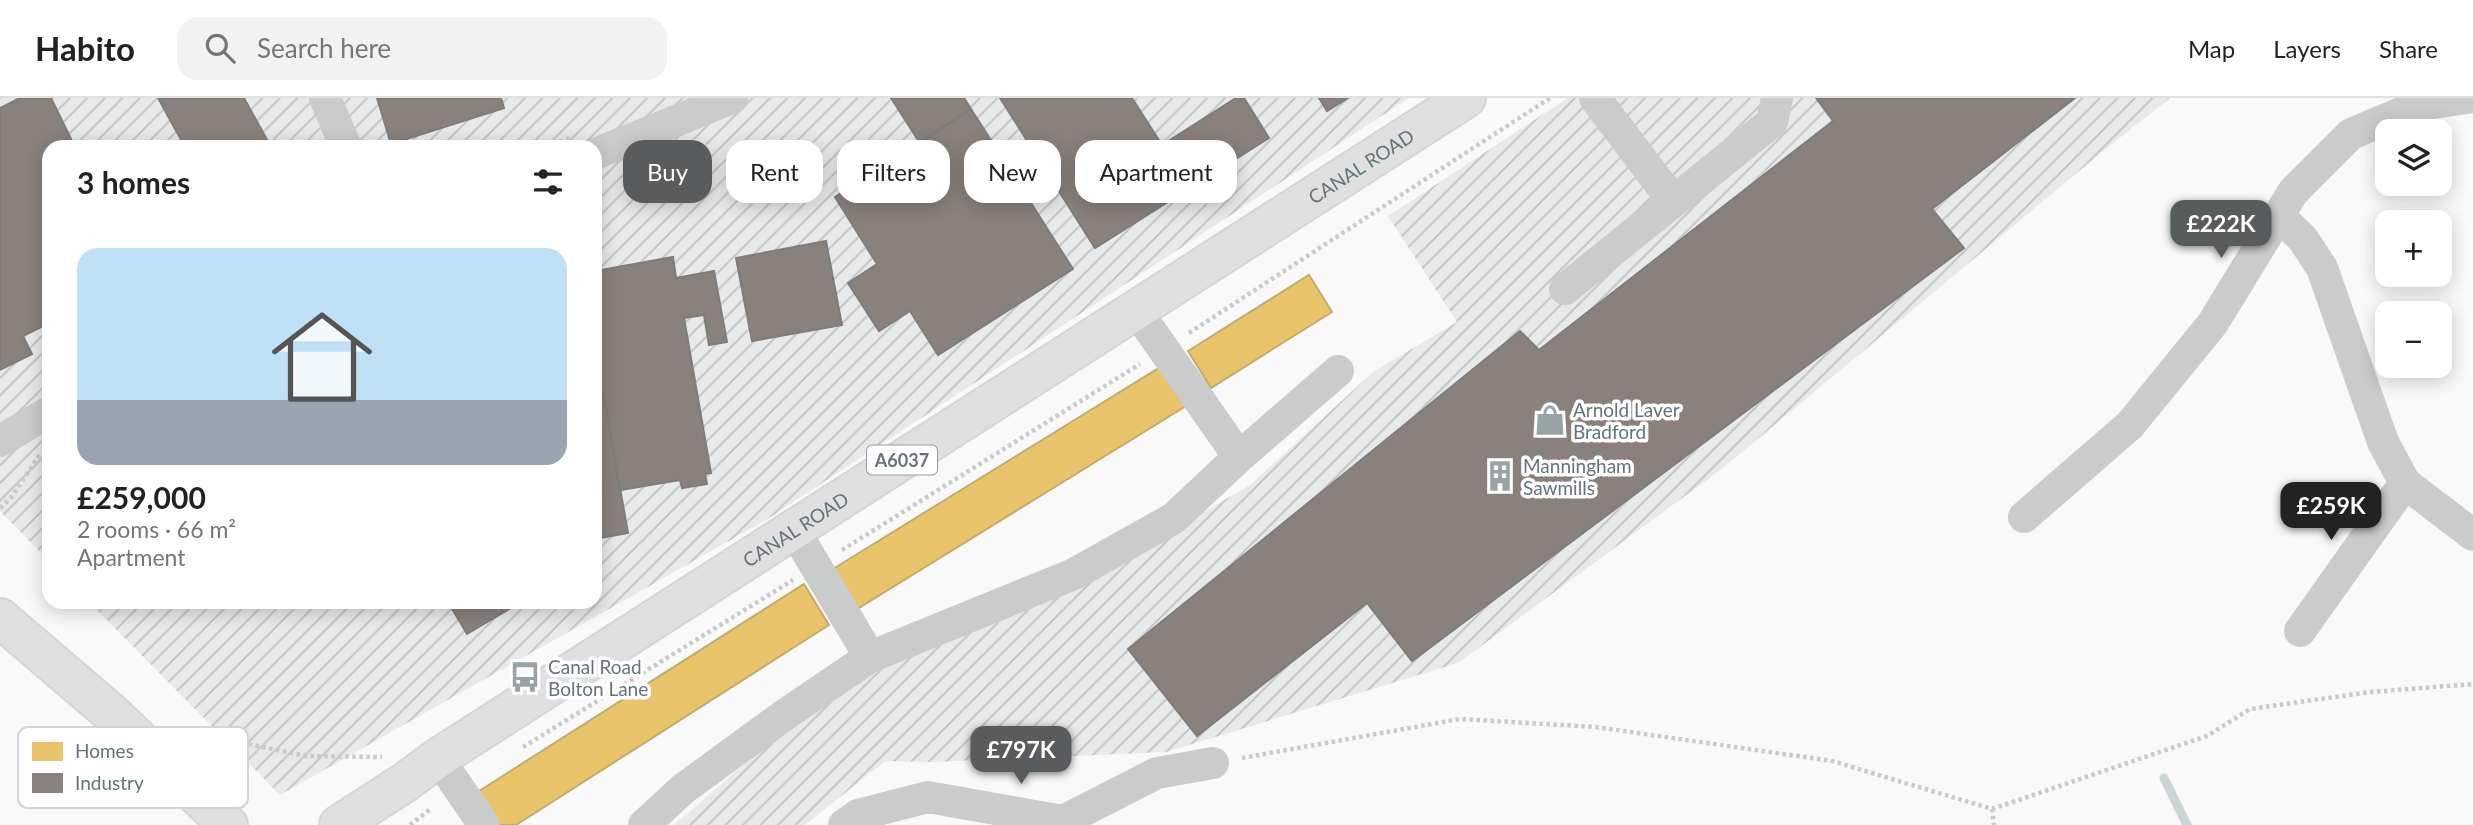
<!DOCTYPE html>
<html lang="en">
<head>
<meta charset="utf-8">
<style>
  :root { --surface:#fff; --page:#f2f2f2; --text:#222; --muted:#767676; --line:#e0e0e0; --accent:#575c5d }
  body { margin:0; font-family:Lato,sans-serif; background:var(--page); color:var(--text); height:100vh; display:flex; flex-direction:column; font-size:26px; white-space:nowrap }
  * { box-sizing:border-box; margin:0 }
  p { font-size:23px; color:var(--muted) }
  .icon { flex:none; width:38px; height:38px; fill:none; stroke:currentColor; stroke-width:2; stroke-linecap:round; stroke-linejoin:round }
  .map { position:relative; flex:1; overflow:hidden }
  .panel { position:absolute; left:42px; top:42px; width:560px; height:469px; display:flex; flex-direction:column; background:var(--surface); border-radius:21px; box-shadow:0 4px 18px #0003 }
  .panel>* { flex:none }
  .hud { position:absolute; left:623px; top:42px; width:665px; height:63px; display:flex; gap:14px }
  .fabs { position:absolute; left:2375px; top:21px; display:grid; gap:14px }
  .fabs a { display:grid; place-items:center; width:77px; height:77px; border-radius:14px; background:var(--surface); box-shadow:0 4px 18px #0003; font-size:35px }
  .price { position:absolute; translate:-50% -60px; padding:0 16px; border-radius:14px; background:var(--accent); color:#fff; font-size:23px; line-height:46px; filter:drop-shadow(0 2px 4px #0008) }
  .price::after { content:''; position:absolute; left:50%; top:42px; width:21px; height:16px; margin-left:-10px; background:inherit; clip-path:polygon(0 0,100% 0,50% 100%) }
  .price.current { background:#222; color:#fff }
  ul { padding:0; list-style:none }
  li { display:grid; align-content:center; gap:14px; height:371px; padding:0 35px }
  li span { display:grid; place-items:center; height:217px; border-radius:21px; color:#555 }
  li>.icon { margin-inline-start:auto }
  span .icon { width:126px; height:126px; fill:#fffc; stroke-width:1 }
  li b { font-size:30px }
  h2 { display:flex; justify-content:space-between; align-items:center; height:84px; padding:0 35px; font-size:30px }
  .tag { padding:0 24px; border-radius:21px; background:var(--surface); box-shadow:0 4px 18px #0003; font-size:24px; line-height:63px }
  .tag.current { background:var(--accent); color:#fff }
  header { display:flex; align-items:center; gap:42px; box-sizing:border-box; height:98px; padding:0 35px; background:var(--surface); border-bottom:2px solid var(--line) }
  header strong { font-size:33px }
  nav { display:flex; gap:38px; margin-inline-start:auto; font-size:24px }
  .search { width:490px; height:63px; background:var(--page); display:flex; align-items:center; gap:18px; box-sizing:border-box; padding:0 24px; border-radius:21px; color:var(--muted); font-size:26px }
  .map>svg:first-child { display:block }
  .industrial { fill:url(#industrial-furrows) }
  .homes { fill:#e9c46a; stroke:#c1ac6f; stroke-width:2 }
  .industry { fill:#8a817c; stroke:#7e7d7b; stroke-width:2 }
  .lines { fill:none; stroke-linecap:round; stroke-linejoin:round }
  .stream { stroke:#cbd5d5; stroke-width:9 }
  .major-casing { stroke:#d4d5d6; stroke-width:42 }
  .path { stroke:#c8c9ca; stroke-width:4.5; stroke-dasharray:3.5 3.5; stroke-linecap:butt }
  .minor { stroke:#cacccc; stroke-width:32 }
  .major { stroke:#dfe0e0; stroke-width:38 }
  .labels { text-anchor:middle; dominant-baseline:central; stroke-width:7; stroke-linejoin:round; paint-order:stroke }
  .shield { fill:#fff; stroke:#929ea2; stroke-width:2 }
  .shield-label { font-size:18px; font-weight:bold; fill:#63747a }
  .street-label { font-size:19px; fill:#63747a; stroke:#fff }
  .poi-label { font-size:19px; fill:#63747a; stroke:#fff; text-anchor:start }
  .key { fill:#fff; stroke:#d0d5d7; stroke-width:2 }
  .key-label { font-size:19px; fill:#63747a }
</style>
</head>
<body>
<header>
<strong>Habito</strong>
<div class="search"><svg class="icon" aria-label="search" viewBox="0 0 24 24"><circle cx="10" cy="10" r="6"/><path d="M15 15l6 6"/></svg>Search here</div>
<nav><a>Map</a><a>Layers</a><a>Share</a></nav>
</header>
<div class="map">
<svg width="2473" height="727" viewBox="0 0 2473 727">
  <defs>
    <pattern id="industrial-furrows" width="10" height="10" patternUnits="userSpaceOnUse" patternTransform="scale(1.75)"><rect width="10" height="10" fill="#e8e9e9"/><path d="M-1 1l2-2M0 10L10 0M9 11l2-2" fill="none" stroke="#c0c1c2"/></pattern>
  </defs>
  <rect width="100%" height="100%" fill="#f9f9f9"/>
  <path class="industrial" d="M0 0H1409L766 422 280 697 89 504H595V49H49V463L0 413Z
    M1568 0H2170L2102 54 1723 370 1458 565 1166 654 933 664 885 663 805 727H674L757 655 868 577 948 537 1071 491 1250 387 1373 274 1457 224 1388 118Z"/>
  <path class="homes" d="M1309 177 1332 214 1211 290 1188 253Z
    M1167 265 1191 305 857 511 833 471Z
    M804 486 829 527 516 727H497L476 695Z"/>
  <path class="industry" d="M20 0H51L75 49H49V230L47 226 23 238 32 256 0 272V10Z
    M158 0H244L271 49H185Z
    M377 0H501L504 10 391 46Z
    M891 0H964L971 11 920 45Z
    M1000 0H1132L1162 47 1236 0H1244L1269 40 1095 150Z
    M1319 0H1348L1327 13Z
    M1816 0H2075L1932 111 1964 150 1412 563 1367 505 1197 638 1128 551 1520 233 1539 252 1833 23Z
    M971 11 1073 171 938 257 910 213 879 233 848 185 877 166 835 99Z
    M826 143 842 227 752 243 736 160Z
    M673 159 676 180 714 173 727 244 709 247 704 217 684 220 711 375 705 376 707 386 682 390 680 382 620 392 595 249V173Z
    M595 249 628 435 595 441Z
    M448 504H521L467 536Z"/>
  <g class="lines">
    <path class="stream" d="M2164 680 2187 727"/>
    <defs>
      <g id="major">
        <path d="M0 520 111 615 228 727"/>
        <path id="s1" d="M339 727 404 685 438 660 1466 0"/>
      </g>
    </defs>
    <use href="#major" class="major-casing"/>
    <path class="path" d="M547 49 569 40
      M1189 235 1550 0
      M0 410 11 400 41 355
      M842 452 1140 266
      M180 632 306 658 382 659
      M523 649 793 482
      M1242 660 1460 621 1596 629 1832 663 1992 711 1994 727
      M1992 711 2207 638 2250 611 2370 594 2473 586
      M410 727 432 710"/>
    <path class="minor" d="M325 0 346 49
      M1595 0 1673 103
      M595 56 732 0
      M2278 117 2303 141 2322 170 2383 344 2405 385 2473 437
      M1565 191 1772 24 1777 0
      M1136 212 1239 359
      M0 343 49 314
      M2024 419 2130 327 2213 225 2293 94 2351 36 2420 7 2467 0
      M794 432 870 559
      M2300 533 2405 385
      M438 660 484 727
      M644 727 683 691 783 618 870 559 1074 476 1174 420 1239 359 1338 273
      M844 727 858 717 928 699 1063 723 1157 675 1213 665"/>
    <use href="#major" class="major"/>
  </g>
  <defs>
    <symbol id="shop-bare" viewBox="-9 -9 18 18"><path d="M-5-2.5h2.3a2.7 3.5 0 0 1 5.4 0H5L5.5 6h-11ZM-1.5-2.5h3a1.5 2.3 0 0 0-3 0Z" fill="#98a3a6" stroke="#fff" stroke-width="2.5" paint-order="stroke"/></symbol>
    <symbol id="building-bare" viewBox="-9 -9 18 18"><path d="M-4-6H4V6H1V3H-1V6H-4ZM-2.5-4.3h1.7v1.8h-1.7ZM.8-4.3h1.7v1.8H.8ZM-2.5-1h1.7V.8h-1.7ZM.8-1h1.7V.8H.8Z" fill="#98a3a6" stroke="#fff" stroke-width="2.5" paint-order="stroke"/></symbol>
    <symbol id="bus-bare" viewBox="-9 -9 18 18"><path d="M-5-6H5V4H4V6H2V4H-2V6H-4V4H-5ZM-3.5-4V0h7V-4ZM-3.5 1.2v1.5H-2V1.2ZM2 1.2v1.5H3.5V1.2Z" fill="#98a3a6" stroke="#fff" stroke-width="2.5" paint-order="stroke"/></symbol>
  </defs>
  <g fill-rule="evenodd">
    <use href="#shop-bare" x="1528" y="300" width="44" height="44"/>
    <use href="#building-bare" x="1478" y="356" width="44" height="44"/>
    <use href="#bus-bare" x="503" y="557" width="44" height="44"/>
  </g>
  <g class="labels">
    <rect class="shield" x="867" y="347.5" width="70" height="29" rx="5"/>
    <g class="shield-label">
      <text x="902" y="362">A6037</text>
    </g>
    <g class="street-label">
      <text stroke="none"><textPath href="#s1" startOffset="1216">CANAL ROAD</textPath></text>
      <text stroke="none"><textPath href="#s1" startOffset="544">CANAL ROAD</textPath></text>
    </g>
    <g class="poi-label">
      <text x="1573" y="311">Arnold Laver<tspan x="1573" dy="22">Bradford</tspan></text>
      <text x="1523" y="367">Manningham<tspan x="1523" dy="22">Sawmills</tspan></text>
      <text x="548" y="568">Canal Road<tspan x="548" dy="22">Bolton Lane</tspan></text>
    </g>
  </g>
  <rect x="18" y="629" width="230" height="81" rx="10" class="key"/>
  <rect x="32" y="644" width="31" height="19" fill="#e9c46a"/>
  <rect x="32" y="675" width="31" height="20" fill="#8a817c"/>
  <g class="key-label">
    <text x="75" y="660">Homes</text>
    <text x="75" y="692">Industry</text>
  </g>
</svg>
<div class="fabs">
<a><svg class="icon" aria-label="layers" viewBox="0 0 24 24"><path d="M12 4l9 5-9 5-9-5zM3 14l9 5 9-5"/></svg></a>
<a>+</a>
<a>−</a>
</div>
<b class="price" style="left:2221px;top:162px">£222K</b>
<b class="price current" style="left:2331px;top:444px">£259K</b>
<b class="price" style="left:1021px;top:688px">£797K</b>
<div class="hud">
<a class="tag current">Buy</a>
<a class="tag">Rent</a>
<a class="tag">Filters</a>
<a class="tag">New</a>
<a class="tag">Apartment</a>
</div>
<section class="panel">
<h2>3 homes<svg class="icon" aria-label="filters" viewBox="0 0 24 24"><path d="M4 7h16M4 17h16"/><circle cx="9" cy="7" r="2"/><circle cx="15" cy="17" r="2"/></svg></h2>
<ul>
<li><span style="background:linear-gradient(#bfe0f5 70%,#9aa5b1 0)"><svg class="icon" aria-label="home" viewBox="0 0 24 24"><path d="M3 11l9-7 9 7M6 9v11h12V9"/></svg></span><div><b>£259,000</b><p>2 rooms · 66 m²</p><p>Apartment</p></div></li>
</ul>
</section>
</div>
</body>
</html>
